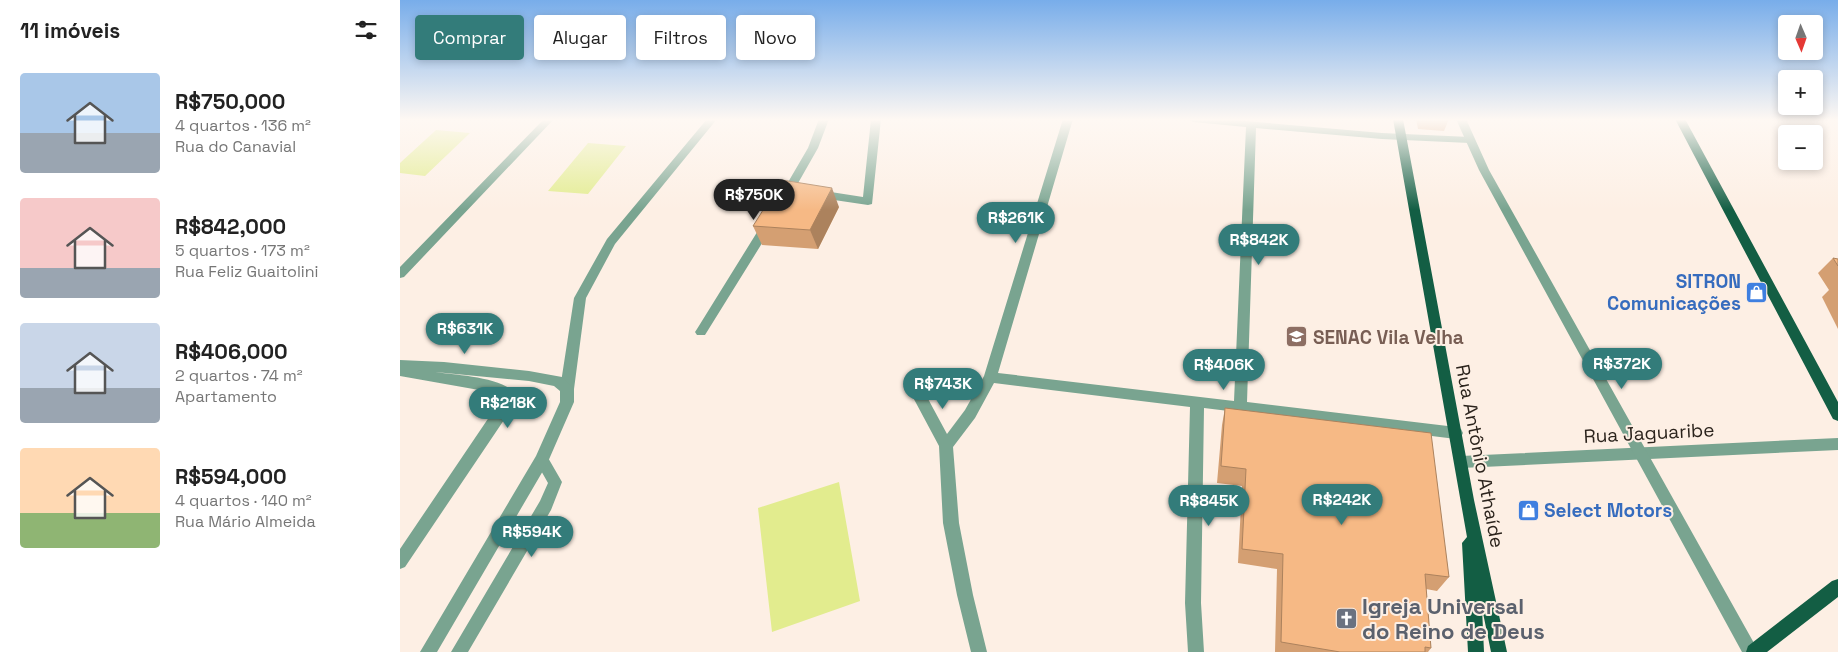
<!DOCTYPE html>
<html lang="pt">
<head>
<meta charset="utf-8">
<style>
  :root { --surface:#fff; --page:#f6f6f6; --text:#222; --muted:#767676; --accent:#337c7a }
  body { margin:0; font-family:"Space Grotesk",sans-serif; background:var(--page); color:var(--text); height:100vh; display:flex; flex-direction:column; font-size:19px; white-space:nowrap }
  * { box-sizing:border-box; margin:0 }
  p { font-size:16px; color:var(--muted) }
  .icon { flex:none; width:28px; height:28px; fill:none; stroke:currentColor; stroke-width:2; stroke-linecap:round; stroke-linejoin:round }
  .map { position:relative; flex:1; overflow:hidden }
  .sheet { display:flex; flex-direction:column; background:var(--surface); width:400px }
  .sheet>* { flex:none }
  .hud { position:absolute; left:15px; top:15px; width:475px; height:45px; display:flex; gap:10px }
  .needle { width:32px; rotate:178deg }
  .tools { position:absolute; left:1378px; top:15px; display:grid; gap:10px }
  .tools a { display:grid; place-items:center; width:45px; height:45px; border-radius:5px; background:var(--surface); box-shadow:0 2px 8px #0003; font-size:25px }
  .price { position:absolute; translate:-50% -42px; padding:0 11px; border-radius:18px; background:var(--accent); color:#fff; font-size:16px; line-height:32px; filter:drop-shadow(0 1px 2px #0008) }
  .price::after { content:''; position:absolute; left:50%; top:30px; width:15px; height:11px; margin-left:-8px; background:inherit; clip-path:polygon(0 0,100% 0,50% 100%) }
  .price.selected { background:#222; color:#fff }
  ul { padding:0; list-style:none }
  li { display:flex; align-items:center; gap:15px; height:125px; padding:0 20px }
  li span { display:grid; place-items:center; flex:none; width:140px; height:100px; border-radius:5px; color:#555 }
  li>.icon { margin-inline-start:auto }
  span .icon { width:60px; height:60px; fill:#fffc; stroke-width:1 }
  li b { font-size:21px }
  h2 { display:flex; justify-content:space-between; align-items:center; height:60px; padding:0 20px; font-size:21px }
  .tag { padding:0 18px; border-radius:5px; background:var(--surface); box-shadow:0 2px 8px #0003; font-size:18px; line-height:45px }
  .tag.selected { background:var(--accent); color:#fff }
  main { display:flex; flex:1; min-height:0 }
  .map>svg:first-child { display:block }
  .green { fill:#e2ec8e }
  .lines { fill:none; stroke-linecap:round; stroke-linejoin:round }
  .minor { fill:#79a490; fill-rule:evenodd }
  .tertiary { fill:#79a490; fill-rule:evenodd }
  .primary { fill:#135e44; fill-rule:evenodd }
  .wall { fill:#d49f72 }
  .shaded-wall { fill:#ac825d }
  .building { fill:#f6b985; stroke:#ac825d }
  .labels { text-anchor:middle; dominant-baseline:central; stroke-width:4; stroke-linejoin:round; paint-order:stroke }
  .shop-label { font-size:19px; font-weight:bold; fill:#366cbe; stroke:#fdefe4; text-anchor:end }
  .education-label { font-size:19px; font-weight:bold; fill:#785e54; stroke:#fdefe4; text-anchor:start }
  .street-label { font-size:19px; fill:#2b231c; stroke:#fdefe4 }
  .near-worship-label { font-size:22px; font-weight:bold; fill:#5b616d; stroke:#fdefe4; text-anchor:start }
</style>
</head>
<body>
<main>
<section class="sheet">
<h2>11 imóveis<svg class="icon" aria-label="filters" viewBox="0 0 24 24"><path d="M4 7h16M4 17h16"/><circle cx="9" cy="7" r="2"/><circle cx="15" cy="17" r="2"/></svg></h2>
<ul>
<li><span style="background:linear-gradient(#a9c7e8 60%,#9aa5b1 0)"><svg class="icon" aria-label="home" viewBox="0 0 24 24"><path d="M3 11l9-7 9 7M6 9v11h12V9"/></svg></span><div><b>R$750,000</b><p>4 quartos · 136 m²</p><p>Rua do Canavial</p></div></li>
<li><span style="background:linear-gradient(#f6c9c9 70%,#9aa5b1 0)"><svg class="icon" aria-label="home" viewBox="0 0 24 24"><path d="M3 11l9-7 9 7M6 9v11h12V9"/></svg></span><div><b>R$842,000</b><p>5 quartos · 173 m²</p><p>Rua Feliz Guaitolini</p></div></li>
<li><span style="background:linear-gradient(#c9d6e8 65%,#9aa5b1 0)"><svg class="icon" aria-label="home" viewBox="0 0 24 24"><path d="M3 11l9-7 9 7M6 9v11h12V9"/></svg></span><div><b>R$406,000</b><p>2 quartos · 74 m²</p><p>Apartamento</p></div></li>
<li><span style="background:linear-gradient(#ffd9b3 65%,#8fb573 0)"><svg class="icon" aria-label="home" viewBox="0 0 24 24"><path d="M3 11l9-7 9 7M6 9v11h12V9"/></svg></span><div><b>R$594,000</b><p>4 quartos · 140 m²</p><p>Rua Mário Almeida</p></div></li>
</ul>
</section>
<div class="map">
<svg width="1438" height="652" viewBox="0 0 1438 652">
  <rect width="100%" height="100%" fill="#fdefe4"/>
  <path class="green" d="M36 130 70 133 25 176 0 173V163Z
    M188 143 226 146 188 194 148 191Z
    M439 482 460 601 372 632 358 508Z"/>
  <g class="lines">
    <path class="minor" d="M144 119H154L4 277 0 278V267Z
      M307 119H317L215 244 186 298 174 389 172 393 167 395 162 393 160 389 174 298 207 239Z
      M419 119H429L418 148 389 199H381L380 196 408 148Z
      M471 119H481L472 204 468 205 414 197 413 194 418 190 463 197Z
      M663 119H673L598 373 834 401 846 127 793 122 788 119H823L982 133 1070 137 1075 140 1070 143 982 139 856 128 847 402 1056 427 1061 429 1063 433 1061 437 1056 439 804 408 801 603 804 652H788L785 603 790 407 594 383 575 418 553 447 559 523 573 595 587 652H571L557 595 543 523 539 446 508 388 510 384 515 383 520 384 547 434 565 410 584 376Z
      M368 220 374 224 305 335H297L295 332 297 329 364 221Z
      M1438 438V450L1061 468 1056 466 1054 462 1056 458 1061 456Z
      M142 454 147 456 162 482 151 510 68 652H51L140 501 148 483 135 460 137 456Z"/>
    <path class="tertiary" d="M1056 119H1066L1089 170 1359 652H1342L1079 170Z
      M0 360 44 362 129 371 162 377 174 389V402L147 464 37 652H20L136 456 160 402V391L154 386 129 381 35 372C55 375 107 377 117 396L108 414 5 567 0 569V549L102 398 96 393 0 376Z"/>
    <path class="primary" d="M993 119H1003L1074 500 1107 652H1091L1082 608 1084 652H1068L1062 543 1067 537Z
      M1275 119H1285L1438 402V421L1433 419Z
      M1438 579V597L1367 652H1346L1348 646 1432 581Z"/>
  </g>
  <path class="wall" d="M1016 119H1049L1044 131 1018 129Z
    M439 207 418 249 362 245 353 226Z
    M1433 258 1438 259V329L1422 297 1429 290 1418 273Z
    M825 408 1049 577 1037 591 1026 589 1031 648 1028 652H875L877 569 838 563 842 486 817 483 822 425Z"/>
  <path class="shaded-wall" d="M432 188 439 207 418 249 410 230Z"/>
  <path class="building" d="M382 180 432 188 410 230 353 226Z
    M1433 258 1438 259V266Z
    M825 408 1031 433 1049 577 1025 574 1031 648 1025 647V652H940L881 642 883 554 842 549 846 469 821 466Z"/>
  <linearGradient id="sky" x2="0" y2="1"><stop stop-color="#78adea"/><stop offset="0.57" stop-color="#fef8f3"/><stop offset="1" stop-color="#fef8f3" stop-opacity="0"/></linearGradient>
  <rect width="1438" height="210" fill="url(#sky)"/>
  <defs>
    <symbol id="shop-square" viewBox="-11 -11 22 22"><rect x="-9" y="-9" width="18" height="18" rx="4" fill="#3f7fe0" stroke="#fdefe4"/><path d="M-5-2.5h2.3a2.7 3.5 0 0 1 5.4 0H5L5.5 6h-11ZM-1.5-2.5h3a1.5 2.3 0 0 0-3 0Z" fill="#fff"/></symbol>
    <symbol id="university-square" viewBox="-11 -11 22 22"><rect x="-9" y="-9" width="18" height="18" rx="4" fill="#8d6e63" stroke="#fdefe4"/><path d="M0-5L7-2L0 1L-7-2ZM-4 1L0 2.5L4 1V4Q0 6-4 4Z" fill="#fff"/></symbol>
    <symbol id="church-square" viewBox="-11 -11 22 22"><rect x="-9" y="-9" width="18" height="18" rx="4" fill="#6b7280" stroke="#fdefe4"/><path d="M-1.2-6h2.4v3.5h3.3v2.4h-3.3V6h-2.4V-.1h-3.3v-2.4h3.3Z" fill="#fff"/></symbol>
  </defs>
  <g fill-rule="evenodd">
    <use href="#shop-square" x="1344" y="280" width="25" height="25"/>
    <use href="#university-square" x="884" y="324" width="25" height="25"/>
    <use href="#shop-square" x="1116" y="498" width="25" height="25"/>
    <use href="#church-square" x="934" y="606" width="25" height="25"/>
  </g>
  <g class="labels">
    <g class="shop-label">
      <text x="1341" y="281">SITRON<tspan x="1341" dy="22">Comunicações</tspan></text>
      <text x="1144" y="510" text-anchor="start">Select Motors</text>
    </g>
    <g class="education-label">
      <text x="913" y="337">SENAC Vila Velha</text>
    </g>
    <g class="street-label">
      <text transform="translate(1249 433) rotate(-3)">Rua Jaguaribe</text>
      <text transform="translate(1080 456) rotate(79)">Rua Antônio Athaíde</text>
    </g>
    <g class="near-worship-label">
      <text x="962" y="606">Igreja Universal<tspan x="962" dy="25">do Reino de Deus</tspan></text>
    </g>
  </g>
</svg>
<div class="tools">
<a><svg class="needle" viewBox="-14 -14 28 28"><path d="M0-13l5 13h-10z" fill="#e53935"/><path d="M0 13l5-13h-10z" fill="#767676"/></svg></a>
<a>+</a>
<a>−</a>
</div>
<b class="price selected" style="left:354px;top:221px">R$750K</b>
<b class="price" style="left:616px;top:244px">R$261K</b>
<b class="price" style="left:859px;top:266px">R$842K</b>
<b class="price" style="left:65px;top:355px">R$631K</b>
<b class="price" style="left:1222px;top:390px">R$372K</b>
<b class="price" style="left:824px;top:391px">R$406K</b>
<b class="price" style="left:543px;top:410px">R$743K</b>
<b class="price" style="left:108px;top:429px">R$218K</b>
<b class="price" style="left:942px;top:526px">R$242K</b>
<b class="price" style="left:809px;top:527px">R$845K</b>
<b class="price" style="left:132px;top:558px">R$594K</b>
<div class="hud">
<a class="tag selected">Comprar</a>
<a class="tag">Alugar</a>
<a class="tag">Filtros</a>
<a class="tag">Novo</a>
</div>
</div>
</main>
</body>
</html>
